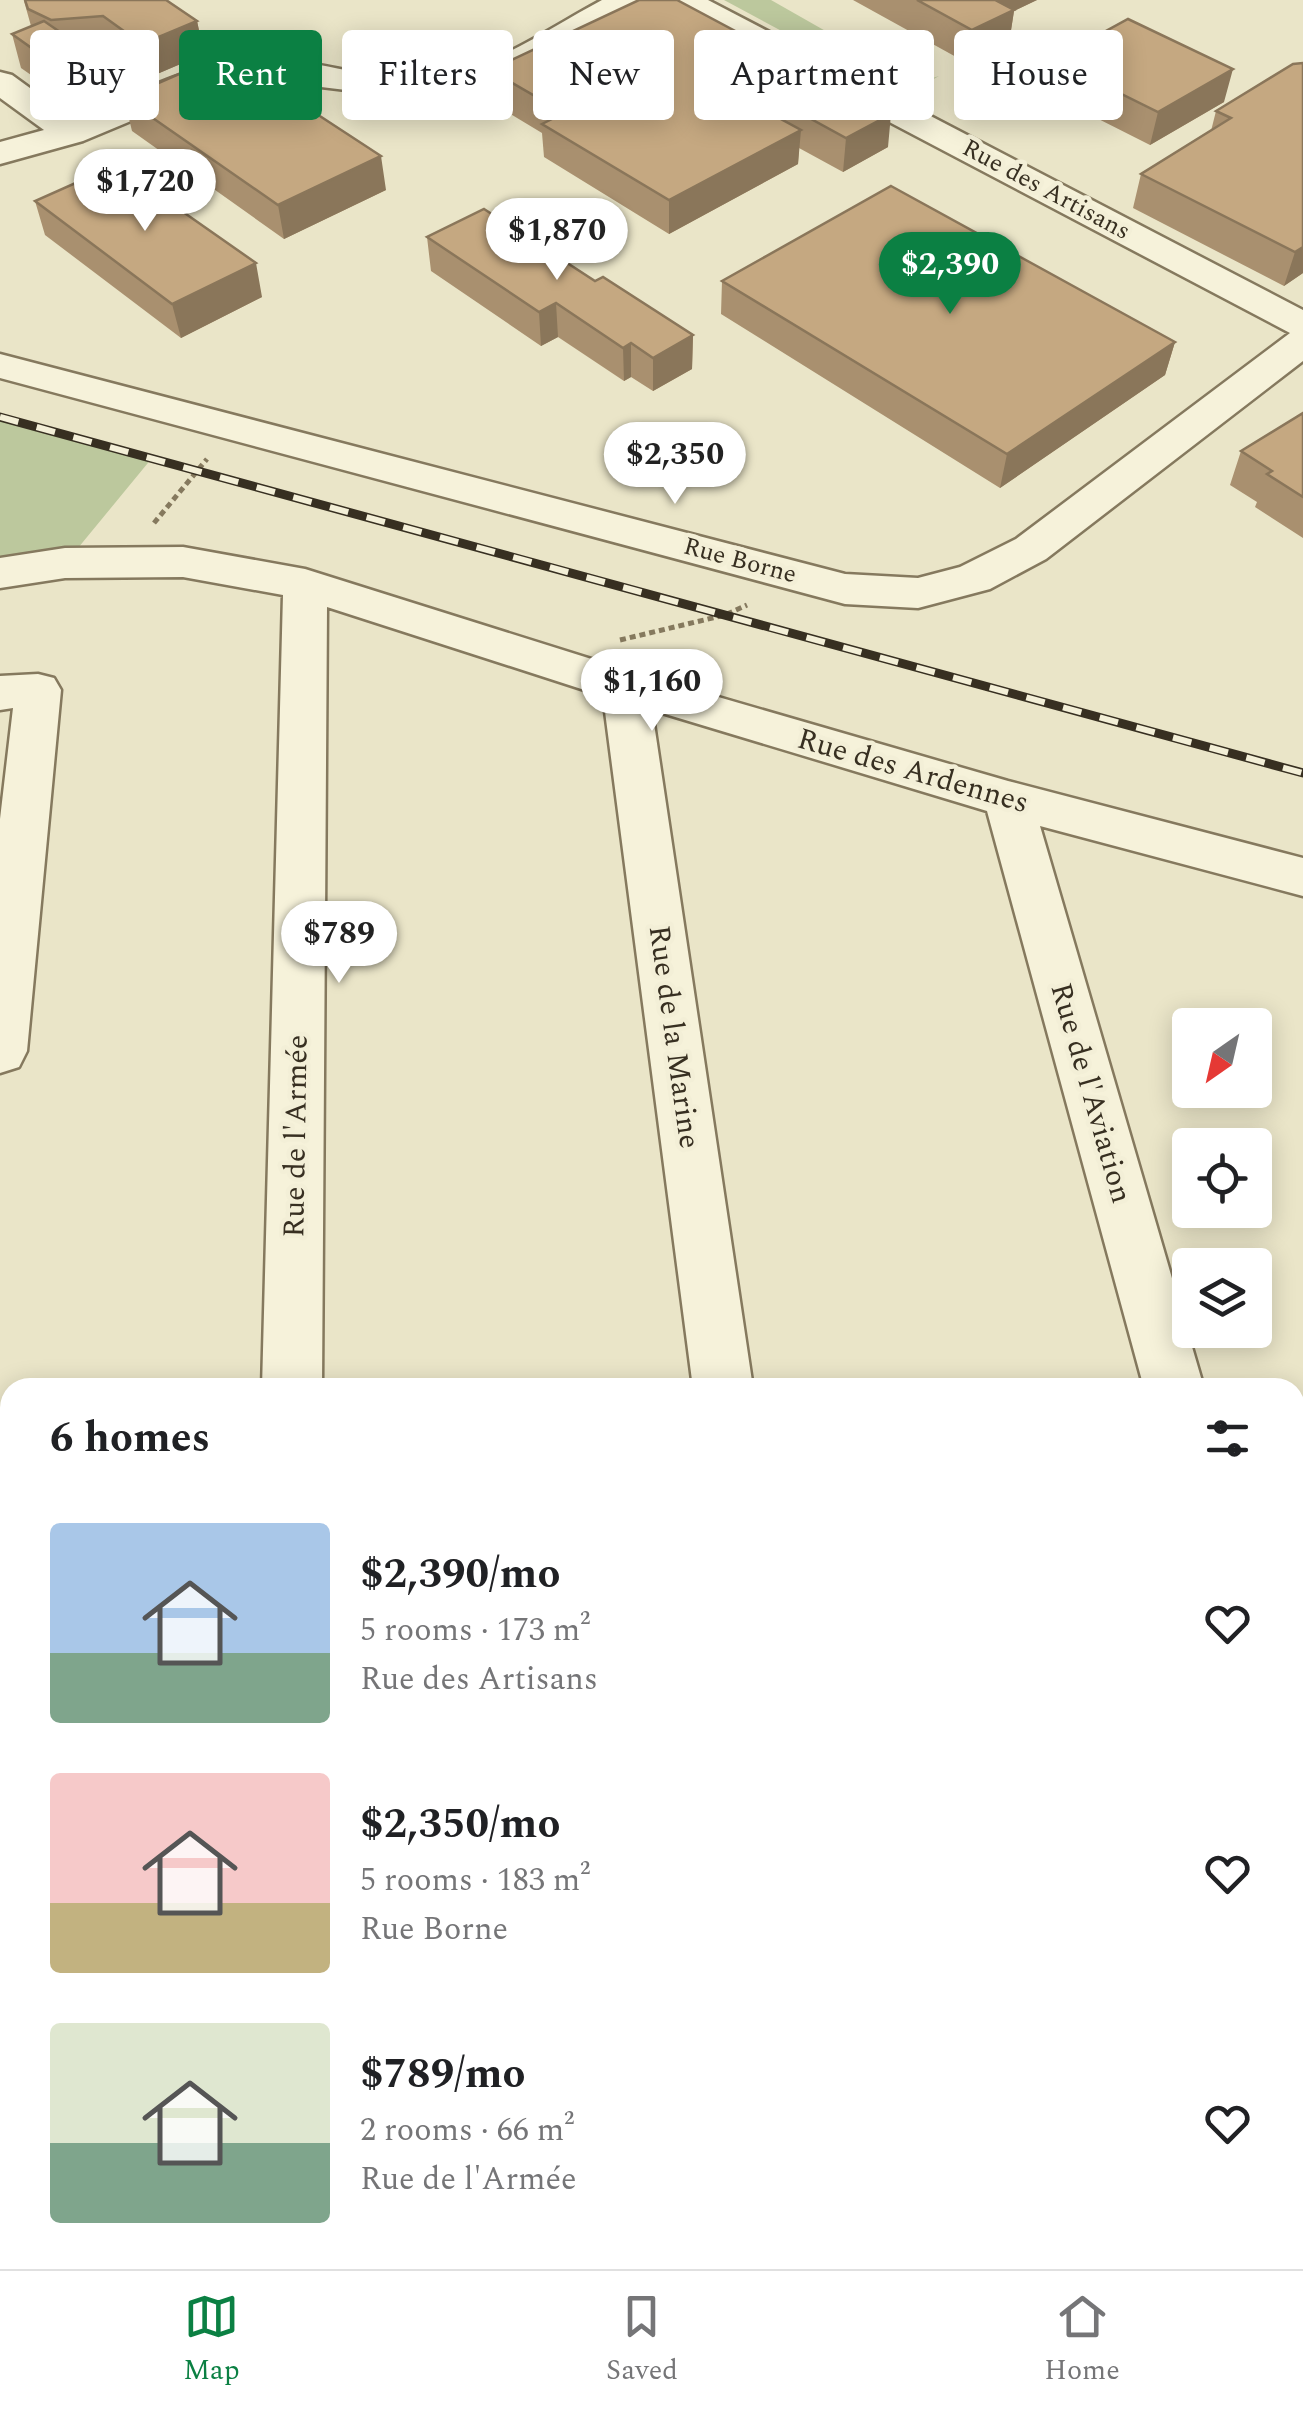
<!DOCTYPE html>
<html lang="en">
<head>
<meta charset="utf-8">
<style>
  :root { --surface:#fff; --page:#f2f2f2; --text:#202124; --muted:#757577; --line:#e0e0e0; --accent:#0b8043 }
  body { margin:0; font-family:Spectral,serif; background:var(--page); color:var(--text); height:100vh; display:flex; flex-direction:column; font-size:38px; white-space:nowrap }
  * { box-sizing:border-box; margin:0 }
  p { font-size:32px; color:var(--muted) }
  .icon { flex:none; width:55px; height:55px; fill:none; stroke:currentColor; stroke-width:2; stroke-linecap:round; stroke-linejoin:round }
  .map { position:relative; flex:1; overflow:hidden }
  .sheet { position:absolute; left:0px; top:1378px; width:1305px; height:892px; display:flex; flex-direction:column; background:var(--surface); border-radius:30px 30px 0 0; box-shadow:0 5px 25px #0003 }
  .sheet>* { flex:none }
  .top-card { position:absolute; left:30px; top:30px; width:1245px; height:90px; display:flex; gap:20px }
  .needle { width:65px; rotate:214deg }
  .buttons { position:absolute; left:1172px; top:1008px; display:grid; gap:20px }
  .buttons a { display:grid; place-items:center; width:100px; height:100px; border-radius:10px; background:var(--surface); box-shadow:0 5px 25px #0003; font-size:50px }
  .price { position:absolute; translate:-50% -85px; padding:0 22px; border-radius:35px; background:#fff; color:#222; font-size:32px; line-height:65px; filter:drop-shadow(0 2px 5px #0008) }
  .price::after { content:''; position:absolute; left:50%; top:60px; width:30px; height:22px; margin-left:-15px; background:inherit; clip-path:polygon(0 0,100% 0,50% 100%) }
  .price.active { background:var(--accent); color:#fff }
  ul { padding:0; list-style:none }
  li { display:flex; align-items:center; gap:30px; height:250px; padding:0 50px }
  li span { display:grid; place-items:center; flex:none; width:280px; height:200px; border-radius:10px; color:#555 }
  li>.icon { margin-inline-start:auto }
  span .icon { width:120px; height:120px; fill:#fffc; stroke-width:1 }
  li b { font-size:42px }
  h2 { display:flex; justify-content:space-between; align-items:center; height:120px; padding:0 50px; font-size:42px }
  .tag { padding:0 35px; border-radius:10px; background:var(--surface); box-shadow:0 5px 25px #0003; font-size:35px; line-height:90px }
  .tag.active { background:var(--accent); color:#fff }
  .dock { display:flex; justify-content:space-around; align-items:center; height:140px; border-top:2px solid var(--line); background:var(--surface); font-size:28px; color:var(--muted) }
  .dock a { display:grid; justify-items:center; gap:5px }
  .dock .active { color:var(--accent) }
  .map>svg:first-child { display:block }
  .green { fill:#bcc89d }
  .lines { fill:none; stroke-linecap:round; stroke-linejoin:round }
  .minor-casing { stroke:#85795e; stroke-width:5 }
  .path { stroke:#85795e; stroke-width:5; stroke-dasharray:6 4; stroke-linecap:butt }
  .minor { fill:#f6f2da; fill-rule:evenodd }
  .rail-casing { stroke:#372f21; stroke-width:9 }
  .rail { stroke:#f3efd7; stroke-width:6; stroke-dasharray:19; stroke-linecap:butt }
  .tree { fill:#8d9471 }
  .wall { fill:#a9906f }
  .shaded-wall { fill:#8a765a }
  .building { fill:#c5a881; stroke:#8a765a; stroke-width:2.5 }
  .labels { text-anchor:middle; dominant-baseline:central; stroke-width:9; stroke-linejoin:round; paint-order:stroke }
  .far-street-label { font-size:25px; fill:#372f21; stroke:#f3efd7 }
  .street-label { font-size:30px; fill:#372f21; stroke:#f3efd7 }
</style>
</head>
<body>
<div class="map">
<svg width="1303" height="2269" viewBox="0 0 1303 2269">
  <rect width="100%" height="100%" fill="#eae5c8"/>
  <path class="green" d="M724 0H771L917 83 939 76 903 96Z
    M0 417 152 458 78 548 0 557Z"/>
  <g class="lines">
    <defs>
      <path id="minor" d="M602 0H643L639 7 515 73 449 95 412 98 255 79 210 88 83 141 0 164V142L44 130 0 98V72L12 75 74 120C131 96 192 62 254 59 317 56 382 88 444 75 500 64 553 26 602 0Z
        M667 0H708L1303 310V361L1046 559 990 589 918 608 845 604 0 378V354L845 574 918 578 960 567 1016 539 1290 333 671 7Z
        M183 547 305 569 639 674 1008 781 1303 858V896L1040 826 1204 1388H1144L987 811 652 710 753 1388H693L603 696 327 607 322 1388H262L283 595 183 577 65 578 0 588V558L65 548Z
        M38 674 54 678 61 690 27 1051 19 1067 0 1073V819L13 708 0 710V676Z
        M1295 1784 1303 1787V1881L1295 1877Z
        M238 2260H316V2269H238Z
        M805 2260H883L884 2269H806Z"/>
    </defs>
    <use href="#minor" class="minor-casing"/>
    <path class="path" d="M154 523 207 459
      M620 640 725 615 747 605"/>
    <use href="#minor" class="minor"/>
    <defs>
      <path id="rail" d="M0 417 1303 773"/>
    </defs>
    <use href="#rail" class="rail-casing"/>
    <use href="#rail" class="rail"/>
  </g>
  <g class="tree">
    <circle cx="825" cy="43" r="9"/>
    <circle cx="866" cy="69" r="9"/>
  </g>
  <path class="wall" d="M639 0 888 147 843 172 799 148 798 164 669 234 544 157 542 133 492 103 490 70Z
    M853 0H1037L1014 11 1009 43 967 63Z
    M24 1 197 21 204 54 150 77 111 49 87 51 114 96 81 110 21 68 12 34 31 26Z
    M1053 60 1224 102 1150 145 1047 93Z
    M1293 64 1303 273 1284 286 1133 208 1141 174 1211 131 1216 111Z
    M124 98 386 190 284 239 132 131Z
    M35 201 262 297 181 338 45 235Z
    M427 237 595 281 693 335 692 369 653 391 631 377 624 381 558 337 541 346 431 271Z
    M722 281 1175 342 1165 375 1000 488 721 314Z
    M1303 413V538L1255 507 1257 502 1230 485 1241 451Z"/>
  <path class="shaded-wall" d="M984 0H1037L1014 11 1009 43 967 63 972 30Z
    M197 21 204 54 150 77 142 44Z
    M105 63 114 96 81 110 72 77Z
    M714 66 713 99 698 74Z
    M1233 69 1224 102 1150 145 1158 112Z
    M891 114 888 147 843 172 846 138Z
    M801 130 798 164 669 234V200Z
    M381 156 386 190 284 239 278 205Z
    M1303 247V273L1284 286 1295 252Z
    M256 263 262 297 181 338 172 304Z
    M556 303 558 337 541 346 539 312Z
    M693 335 692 369 653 391V358Z
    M1175 342 1165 375 1000 488 1007 454Z
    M631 343V377L624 381 623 348Z"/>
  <path class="building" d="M25 0H166L197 21 142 44 103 16 51 20 28 9Z
    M639 0H677L891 114 846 138 714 66 698 74 801 130 669 200 542 124 564 113 490 70Z
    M917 0H995L1014 10 972 30Z
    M1128 19 1233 69 1158 112 1053 60Z
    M44 21 105 63 72 77 12 34Z
    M225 54 381 156 278 205 124 98Z
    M1303 63V247L1295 252 1141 174 1231 118 1216 111 1293 64Z
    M116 165 256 263 172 304 35 201Z
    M891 186 1175 342 1007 454 722 281Z
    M484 209 595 281 603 277 693 335 653 358 631 343 623 348 556 303 539 312 427 237Z
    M1303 413V497L1267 474 1272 471 1241 451Z"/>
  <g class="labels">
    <g class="far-street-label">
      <text transform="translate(1046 190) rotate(28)">Rue des Artisans</text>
      <text transform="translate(740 561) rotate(15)">Rue Borne</text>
    </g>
    <g class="street-label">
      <text transform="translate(913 771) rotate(16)">Rue des Ardennes</text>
      <text transform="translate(674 1037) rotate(82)">Rue de la Marine</text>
      <text transform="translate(1091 1093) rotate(74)">Rue de l'Aviation</text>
      <text transform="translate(296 1136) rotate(-89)">Rue de l'Armée</text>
    </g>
  </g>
</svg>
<div class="buttons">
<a><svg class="needle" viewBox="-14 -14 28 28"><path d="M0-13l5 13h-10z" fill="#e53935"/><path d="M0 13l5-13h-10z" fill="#757577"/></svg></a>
<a><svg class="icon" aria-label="locate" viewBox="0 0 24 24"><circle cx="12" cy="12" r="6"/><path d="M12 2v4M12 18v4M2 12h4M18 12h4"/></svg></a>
<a><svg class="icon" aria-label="layers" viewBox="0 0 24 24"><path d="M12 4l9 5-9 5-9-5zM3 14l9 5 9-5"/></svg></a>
</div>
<b class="price" style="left:145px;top:234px">$1,720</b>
<b class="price" style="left:557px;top:283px">$1,870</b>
<b class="price active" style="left:950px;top:317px">$2,390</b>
<b class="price" style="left:675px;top:507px">$2,350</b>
<b class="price" style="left:652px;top:734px">$1,160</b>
<b class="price" style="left:339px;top:986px">$789</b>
<div class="top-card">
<a class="tag">Buy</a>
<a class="tag active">Rent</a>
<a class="tag">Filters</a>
<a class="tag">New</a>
<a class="tag">Apartment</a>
<a class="tag">House</a>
</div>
<section class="sheet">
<h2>6 homes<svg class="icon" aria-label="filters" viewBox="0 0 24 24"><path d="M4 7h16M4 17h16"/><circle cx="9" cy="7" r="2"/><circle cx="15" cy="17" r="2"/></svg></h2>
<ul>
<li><span style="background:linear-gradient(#a9c7e8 65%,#7fa58c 0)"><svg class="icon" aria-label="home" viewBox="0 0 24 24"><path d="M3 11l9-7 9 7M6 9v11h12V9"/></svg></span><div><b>$2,390/mo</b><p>5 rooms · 173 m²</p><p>Rue des Artisans</p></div><svg class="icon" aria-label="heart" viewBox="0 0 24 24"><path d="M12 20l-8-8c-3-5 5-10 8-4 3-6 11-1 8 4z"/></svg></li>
<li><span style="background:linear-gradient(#f6c9c9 65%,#c2b280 0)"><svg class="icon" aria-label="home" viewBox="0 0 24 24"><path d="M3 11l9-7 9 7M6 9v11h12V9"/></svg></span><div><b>$2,350/mo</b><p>5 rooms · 183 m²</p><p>Rue Borne</p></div><svg class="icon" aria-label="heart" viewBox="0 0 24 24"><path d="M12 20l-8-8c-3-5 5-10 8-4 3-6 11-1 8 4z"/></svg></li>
<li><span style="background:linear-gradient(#dfe7d0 60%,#7fa58c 0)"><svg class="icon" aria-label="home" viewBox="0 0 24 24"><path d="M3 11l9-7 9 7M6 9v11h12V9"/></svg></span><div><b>$789/mo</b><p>2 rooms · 66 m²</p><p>Rue de l'Armée</p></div><svg class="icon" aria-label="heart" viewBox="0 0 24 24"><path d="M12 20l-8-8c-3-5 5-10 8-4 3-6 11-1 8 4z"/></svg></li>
</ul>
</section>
</div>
<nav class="dock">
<a class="active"><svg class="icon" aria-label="map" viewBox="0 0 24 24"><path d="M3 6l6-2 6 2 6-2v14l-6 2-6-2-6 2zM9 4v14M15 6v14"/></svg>Map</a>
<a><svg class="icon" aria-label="saved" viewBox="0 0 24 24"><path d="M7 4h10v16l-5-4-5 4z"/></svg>Saved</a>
<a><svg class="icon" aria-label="home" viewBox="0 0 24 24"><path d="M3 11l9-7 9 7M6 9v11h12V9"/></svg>Home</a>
</nav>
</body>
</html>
